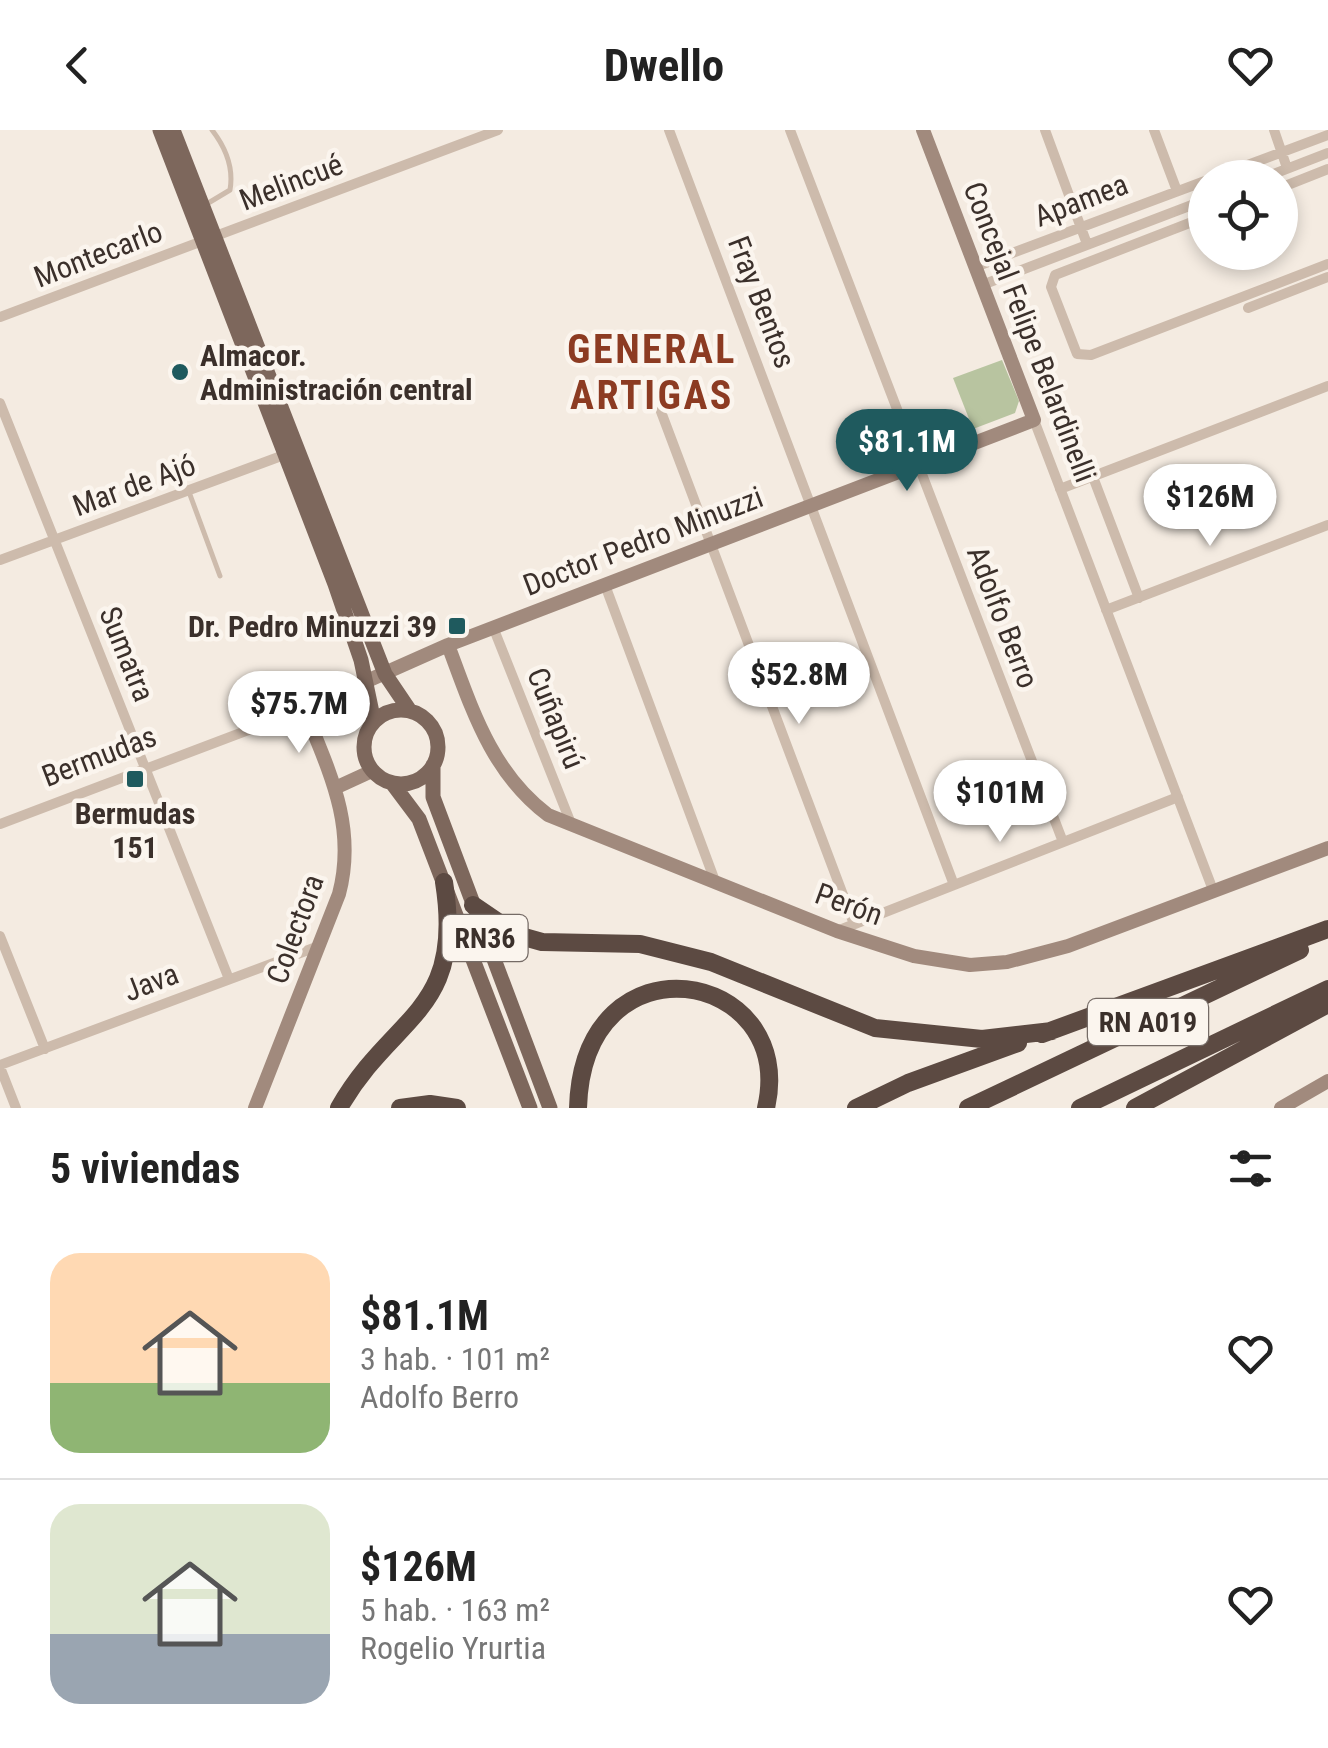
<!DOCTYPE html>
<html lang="es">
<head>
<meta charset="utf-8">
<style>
  :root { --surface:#fff; --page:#f2f2f2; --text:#222; --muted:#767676; --line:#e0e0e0; --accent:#1f5a5e }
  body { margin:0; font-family:"Roboto Condensed",sans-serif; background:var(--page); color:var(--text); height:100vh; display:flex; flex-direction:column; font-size:38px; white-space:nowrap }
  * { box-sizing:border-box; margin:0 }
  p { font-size:32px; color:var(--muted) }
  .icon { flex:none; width:55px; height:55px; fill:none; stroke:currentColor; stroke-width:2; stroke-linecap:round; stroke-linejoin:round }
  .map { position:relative; height:978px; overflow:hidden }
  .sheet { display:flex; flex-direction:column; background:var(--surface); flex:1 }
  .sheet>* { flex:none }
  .fabs { position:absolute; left:1188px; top:30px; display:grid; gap:20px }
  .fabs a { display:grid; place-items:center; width:110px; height:110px; border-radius:50%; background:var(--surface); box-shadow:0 5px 15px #0003; font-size:50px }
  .price { position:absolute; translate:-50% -85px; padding:0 22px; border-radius:35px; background:#fff; color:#222; font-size:32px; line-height:65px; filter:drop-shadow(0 2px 5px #0008) }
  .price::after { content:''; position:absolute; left:50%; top:60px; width:30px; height:22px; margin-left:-15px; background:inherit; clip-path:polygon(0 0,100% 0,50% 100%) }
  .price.active { background:var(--accent); color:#fff }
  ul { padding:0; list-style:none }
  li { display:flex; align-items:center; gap:30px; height:250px; padding:0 50px }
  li+li { border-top:2px solid var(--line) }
  li span { display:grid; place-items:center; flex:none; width:280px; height:200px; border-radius:30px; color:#555 }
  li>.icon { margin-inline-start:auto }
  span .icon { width:120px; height:120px; fill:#fffc; stroke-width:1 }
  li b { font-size:42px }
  h2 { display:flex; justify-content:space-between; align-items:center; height:120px; padding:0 50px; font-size:42px }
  header { display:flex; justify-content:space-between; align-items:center; height:130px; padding:0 50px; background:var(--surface); font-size:45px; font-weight:700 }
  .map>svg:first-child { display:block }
  .green { fill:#b8c4a0 }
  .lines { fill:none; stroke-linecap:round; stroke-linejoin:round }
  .lane { stroke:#cdbbac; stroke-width:5 }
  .street { stroke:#cdbbac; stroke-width:10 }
  .secondary { stroke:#a18a7d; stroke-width:14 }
  .primary { stroke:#7d675c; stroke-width:15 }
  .highway { stroke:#5c4a42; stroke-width:18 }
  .poi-dot { fill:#1f5a5e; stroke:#fbf5ee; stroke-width:4 }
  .labels { text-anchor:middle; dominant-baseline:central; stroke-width:9; stroke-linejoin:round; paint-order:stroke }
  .shield { fill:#fbf5ee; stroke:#756b66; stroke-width:2.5 }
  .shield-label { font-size:28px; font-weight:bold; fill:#3b302b }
  .street-label { font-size:30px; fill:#3b302b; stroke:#fbf5ee }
  .poi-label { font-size:30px; font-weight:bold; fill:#3b302b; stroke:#fbf5ee; text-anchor:start }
  .district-label { font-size:40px; font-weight:bold; letter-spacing:2.5px; fill:#8c3b22; stroke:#fbf5ee }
</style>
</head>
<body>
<header><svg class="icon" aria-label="back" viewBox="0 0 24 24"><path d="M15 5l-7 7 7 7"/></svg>Dwello<svg class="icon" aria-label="heart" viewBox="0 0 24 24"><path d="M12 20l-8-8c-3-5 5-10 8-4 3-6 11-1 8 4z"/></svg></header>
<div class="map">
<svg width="1328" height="978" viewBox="0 0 1328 978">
  <rect width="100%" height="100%" fill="#f4ebe1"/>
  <path class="green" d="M1002 230 1019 271 1015 283 973 299 953 248Z"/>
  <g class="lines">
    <path class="lane" d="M205 75 230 60C234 37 226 18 212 0
      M189 362 220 446"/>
    <path class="street" d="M669 0 954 755
      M790 0 1063 712
      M1045 0 1087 114
      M1154 0 1177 61
      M1274 0 1287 38
      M1213 48 1328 5
      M1263 48 1328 23
      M1280 58 1328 39
      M1205 87 1055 145 1051 157 1077 224 1091 225 1328 134
      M975 137 1205 51
      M982 155 1205 70
      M1248 178 1328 147
      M0 187 498 0
      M667 253 660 279 854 794
      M0 273 229 849
      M1034 290 1213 760
      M1093 347 1139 468
      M1060 359 1328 256
      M0 430 284 325
      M605 455 715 751
      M1106 480 1328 395
      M493 497 572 696
      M0 694 304 579
      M837 801 1178 667
      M0 806 45 919
      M0 935 319 816
      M0 937 16 978"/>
    <path class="secondary" d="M448 515C472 579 491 642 548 685L837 801 914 826 970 835 1007 832 1068 816 1328 718
      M335 658 372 641
      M255 978 339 764C357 696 329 641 304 579L448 515 1034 290 923 0
      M1281 978 1328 951"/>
    <path class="primary" d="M160 0 335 454 361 530 374 592
      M173 0 385 544 410 581
      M364 617a37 37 0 1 1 74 0a37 37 0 1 1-74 0Z
      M433 635V667L550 978
      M392 653 419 689 530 978"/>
    <path class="highway" d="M473 775 517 805 542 812 640 814 711 832 875 898 982 909 1052 901
      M1042 904 1328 799
      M339 978C393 883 465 884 444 752
      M400 978 430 974 457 978
      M578 978C583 800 798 839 766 978
      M856 978 908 953 1018 913
      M968 978 1300 820
      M1080 978 1328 859
      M1135 978 1328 874"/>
  </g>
  <g class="poi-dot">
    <circle cx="180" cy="242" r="10"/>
    <rect x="447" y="486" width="20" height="20" rx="5"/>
    <rect x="125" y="639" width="20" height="20" rx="5"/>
  </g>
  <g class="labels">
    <g class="shield">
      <rect x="442.5" y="785" width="85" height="46" rx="8"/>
      <rect x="1088" y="869" width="120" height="46" rx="8"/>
    </g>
    <g class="shield-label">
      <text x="485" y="808">RN36</text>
      <text x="1148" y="892">RN A019</text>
    </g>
    <g class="street-label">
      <text transform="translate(291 52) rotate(-21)">Melincué</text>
      <text transform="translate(1081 70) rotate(-21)">Apamea</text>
      <text transform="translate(98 124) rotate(-21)">Montecarlo</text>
      <text transform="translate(762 172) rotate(69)">Fray Bentos</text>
      <text transform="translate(1030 202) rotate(69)">Concejal Felipe Belardinelli</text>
      <text transform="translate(134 355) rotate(-20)">Mar de Ajó</text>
      <text transform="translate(643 411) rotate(-21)">Doctor Pedro Minuzzi</text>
      <text transform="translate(1003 487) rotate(69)">Adolfo Berro</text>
      <text transform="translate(127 524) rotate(68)">Sumatra</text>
      <text transform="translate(556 588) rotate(68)">Cuñapirú</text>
      <text transform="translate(99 626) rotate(-21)">Bermudas</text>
      <text transform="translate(849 774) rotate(20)">Perón</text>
      <text transform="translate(295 799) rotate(-70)">Colectora</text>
      <text transform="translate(151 852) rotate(-21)">Java</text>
    </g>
    <g class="poi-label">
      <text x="200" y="225">Almacor.<tspan x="200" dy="34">Administración central</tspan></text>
      <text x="437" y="496" text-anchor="end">Dr. Pedro Minuzzi 39</text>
      <text x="135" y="683" text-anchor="middle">Bermudas<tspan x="135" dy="34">151</tspan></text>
    </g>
    <g class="district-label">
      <text x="652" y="219">GENERAL<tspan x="652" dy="46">ARTIGAS</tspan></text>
    </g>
  </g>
</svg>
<div class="fabs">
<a><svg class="icon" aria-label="locate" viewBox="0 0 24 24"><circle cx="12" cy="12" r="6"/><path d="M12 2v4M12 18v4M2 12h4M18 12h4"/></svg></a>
</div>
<b class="price active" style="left:907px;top:364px">$81.1M</b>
<b class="price" style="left:1210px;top:419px">$126M</b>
<b class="price" style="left:799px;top:597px">$52.8M</b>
<b class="price" style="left:299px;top:626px">$75.7M</b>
<b class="price" style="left:1000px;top:715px">$101M</b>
</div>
<section class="sheet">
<h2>5 viviendas<svg class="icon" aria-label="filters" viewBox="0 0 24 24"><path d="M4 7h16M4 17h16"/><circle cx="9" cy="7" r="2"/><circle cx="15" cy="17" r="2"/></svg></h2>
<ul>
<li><span style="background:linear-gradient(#ffd9b3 65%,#8fb573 0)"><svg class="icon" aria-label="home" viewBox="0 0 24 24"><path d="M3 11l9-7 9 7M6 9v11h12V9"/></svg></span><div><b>$81.1M</b><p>3 hab. · 101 m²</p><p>Adolfo Berro</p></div><svg class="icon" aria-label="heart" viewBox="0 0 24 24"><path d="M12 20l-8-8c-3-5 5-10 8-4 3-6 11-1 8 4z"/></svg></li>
<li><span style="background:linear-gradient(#dfe7d0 65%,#9aa5b1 0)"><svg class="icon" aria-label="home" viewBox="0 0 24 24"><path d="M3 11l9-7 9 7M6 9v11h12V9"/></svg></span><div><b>$126M</b><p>5 hab. · 163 m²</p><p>Rogelio Yrurtia</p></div><svg class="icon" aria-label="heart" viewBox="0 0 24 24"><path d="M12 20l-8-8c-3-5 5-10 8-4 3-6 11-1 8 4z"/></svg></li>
</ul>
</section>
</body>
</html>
